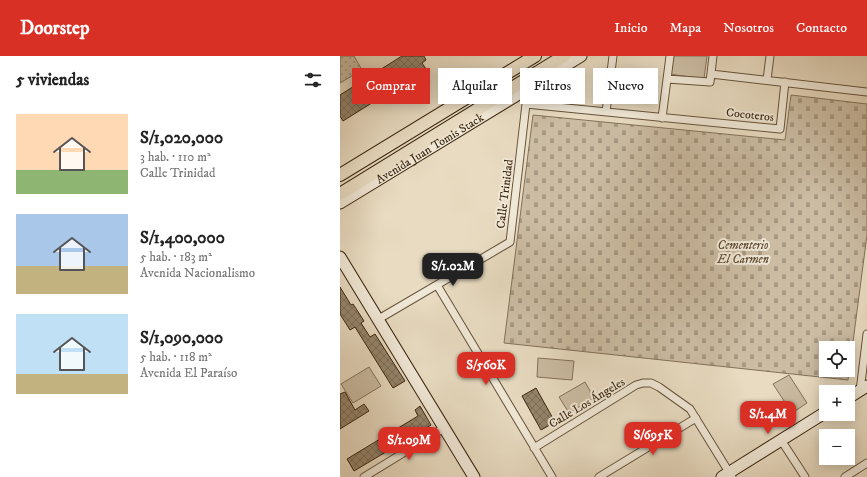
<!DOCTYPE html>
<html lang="es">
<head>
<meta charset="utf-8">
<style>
  :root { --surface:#fff; --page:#f2f2f2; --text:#222; --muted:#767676; --accent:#d93025 }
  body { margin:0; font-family:"IM FELL DW Pica",serif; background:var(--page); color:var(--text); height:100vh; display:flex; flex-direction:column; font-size:15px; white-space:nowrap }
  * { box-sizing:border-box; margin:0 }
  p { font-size:13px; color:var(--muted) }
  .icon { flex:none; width:22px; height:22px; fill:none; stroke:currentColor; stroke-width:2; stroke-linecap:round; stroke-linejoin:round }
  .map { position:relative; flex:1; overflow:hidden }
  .sheet { display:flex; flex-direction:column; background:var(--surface); width:340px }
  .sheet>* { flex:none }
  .guide { position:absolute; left:12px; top:12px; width:380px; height:36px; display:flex; gap:8px }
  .fabs { position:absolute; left:479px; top:285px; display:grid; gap:8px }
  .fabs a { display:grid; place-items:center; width:36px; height:36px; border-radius:0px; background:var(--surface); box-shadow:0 2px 10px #0003; font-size:20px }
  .price { position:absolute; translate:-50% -34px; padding:0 9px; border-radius:8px; background:var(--accent); color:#fff; font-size:13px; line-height:26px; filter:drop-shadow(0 1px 2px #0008) }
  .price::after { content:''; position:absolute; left:50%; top:24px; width:12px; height:9px; margin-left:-6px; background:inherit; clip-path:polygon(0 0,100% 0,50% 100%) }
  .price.active { background:#222; color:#fff }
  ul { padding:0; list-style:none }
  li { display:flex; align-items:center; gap:12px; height:100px; padding:0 16px }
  li span { display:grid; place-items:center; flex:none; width:112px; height:80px; border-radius:0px; color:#555 }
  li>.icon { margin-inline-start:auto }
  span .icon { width:48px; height:48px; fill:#fffc; stroke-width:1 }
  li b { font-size:17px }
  h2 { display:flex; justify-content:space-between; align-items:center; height:48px; padding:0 16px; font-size:17px }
  .chip { padding:0 14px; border-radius:0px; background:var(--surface); box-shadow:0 2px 10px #0003; font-size:14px; line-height:36px }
  .chip.active { background:var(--accent); color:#fff }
  header { display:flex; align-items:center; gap:24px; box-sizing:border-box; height:56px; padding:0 20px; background:var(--accent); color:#fff }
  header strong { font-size:19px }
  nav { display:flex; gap:22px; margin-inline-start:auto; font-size:14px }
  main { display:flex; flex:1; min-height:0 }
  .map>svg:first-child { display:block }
  .grass { fill:url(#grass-dots); stroke:#837259 }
  .cemetery { fill:url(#cemetery-stones); stroke:#837259; fill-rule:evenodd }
  .pitch { fill:#cbbca3; stroke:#837259 }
  .building { fill:url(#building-cross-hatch); stroke:#3b270f }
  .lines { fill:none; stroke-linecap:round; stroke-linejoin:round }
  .street-casing { stroke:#66543c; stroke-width:9 }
  .secondary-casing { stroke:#3b270f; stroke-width:13 }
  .primary-casing { stroke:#3b270f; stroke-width:14 }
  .street { stroke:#f0e8d7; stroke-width:7 }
  .secondary { stroke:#f0e8d7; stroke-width:11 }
  .primary { stroke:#e8dbc1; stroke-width:12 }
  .labels { text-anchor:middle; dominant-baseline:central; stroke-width:4; stroke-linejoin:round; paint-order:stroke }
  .street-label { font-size:12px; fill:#3b270f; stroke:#f0e8d7 }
  .park-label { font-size:12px; font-style:italic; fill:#5f4c34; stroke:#f0e8d7 }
</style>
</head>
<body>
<header>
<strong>Doorstep</strong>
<nav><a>Inicio</a><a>Mapa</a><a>Nosotros</a><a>Contacto</a></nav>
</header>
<main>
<section class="sheet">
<h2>5 viviendas<svg class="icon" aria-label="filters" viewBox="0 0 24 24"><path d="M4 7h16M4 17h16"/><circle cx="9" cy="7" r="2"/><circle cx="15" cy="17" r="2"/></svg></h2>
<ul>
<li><span style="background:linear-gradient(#ffd9b3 70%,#8fb573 0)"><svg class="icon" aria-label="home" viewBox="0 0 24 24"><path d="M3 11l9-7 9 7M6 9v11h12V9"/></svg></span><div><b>S/1,020,000</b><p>3 hab. · 110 m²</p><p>Calle Trinidad</p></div></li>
<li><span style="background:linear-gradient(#a9c7e8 65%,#c2b280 0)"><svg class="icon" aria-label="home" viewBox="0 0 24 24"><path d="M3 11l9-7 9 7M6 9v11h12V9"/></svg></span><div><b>S/1,400,000</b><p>5 hab. · 183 m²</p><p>Avenida Nacionalismo</p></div></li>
<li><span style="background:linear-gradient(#bfe0f5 75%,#c2b280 0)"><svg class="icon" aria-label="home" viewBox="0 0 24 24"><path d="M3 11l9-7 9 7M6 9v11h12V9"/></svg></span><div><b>S/1,090,000</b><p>5 hab. · 118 m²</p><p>Avenida El Paraíso</p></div></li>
</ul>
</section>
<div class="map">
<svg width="527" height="421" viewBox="0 0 527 421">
  <defs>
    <pattern id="grass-dots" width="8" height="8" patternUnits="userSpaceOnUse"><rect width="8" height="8" fill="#cbbca3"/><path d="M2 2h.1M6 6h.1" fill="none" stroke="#a69983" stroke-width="1.8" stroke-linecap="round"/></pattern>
    <pattern id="cemetery-stones" width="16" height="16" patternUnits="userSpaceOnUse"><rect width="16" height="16" fill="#cbbca3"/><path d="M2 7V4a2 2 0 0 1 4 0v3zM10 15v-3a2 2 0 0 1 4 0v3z" fill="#a69983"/></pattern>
    <pattern id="building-cross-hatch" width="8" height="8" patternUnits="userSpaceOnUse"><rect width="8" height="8" fill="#95856c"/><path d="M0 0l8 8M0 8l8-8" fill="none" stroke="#7b6d57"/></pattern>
  </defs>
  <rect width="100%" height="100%" fill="#e8dbc1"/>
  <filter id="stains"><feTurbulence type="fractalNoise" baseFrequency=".005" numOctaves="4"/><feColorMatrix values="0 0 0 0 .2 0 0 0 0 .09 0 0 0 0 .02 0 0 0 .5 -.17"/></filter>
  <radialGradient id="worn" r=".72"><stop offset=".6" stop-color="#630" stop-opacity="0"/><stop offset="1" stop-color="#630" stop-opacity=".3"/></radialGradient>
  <path class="grass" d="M0 0H14L22 14 0 27Z"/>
  <path class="cemetery" d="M451 39 527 48V179L508 324 164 287 193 59 445 84ZM486 292H508V314H486Z"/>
  <path class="pitch" d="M332 0H367L364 23 330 18Z
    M198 302 234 305 232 324 197 321Z
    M29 311 41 330 13 347 1 328Z
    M449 319 467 347 452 357 433 328Z
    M245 326 254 342 229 357 219 341Z"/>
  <path class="building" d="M62 0H84L86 4 82 7 86 13 3 65 0 60V39Z
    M0 231 11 249 13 248 24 265 21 267 30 281 35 278 65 325 53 332 15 271 10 274 0 258Z
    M196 332 215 366 201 374 182 340Z
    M5 336 15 354 24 348 29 355 0 373V338Z
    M80 350 91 369 14 415 7 403 78 360 75 354Z"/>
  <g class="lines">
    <defs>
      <path id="street" d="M371 18 527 36
        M327 23 370 26 373 0
        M427 24 430 0
        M186 48 440 73 445 26
        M266 56 273 0
        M322 62 330 0
        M97 229 212 421
        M37 264 170 186 186 48 185 34
        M520 335 527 278
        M441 384 465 421
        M194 392 296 329 303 327H311L319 331 350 353 392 421
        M24 421 104 372
        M259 421 356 362
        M505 421 527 407"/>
      <g id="secondary">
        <path id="s1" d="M0 147 241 0"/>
        <path d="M0 201 134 421"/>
        <path d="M508 342 527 330"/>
        <path d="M382 421 486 356"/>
      </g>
      <path id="primary" d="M0 119 195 0
        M0 138 224 0"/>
    </defs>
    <use href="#street" class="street-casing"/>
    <use href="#secondary" class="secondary-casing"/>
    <use href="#primary" class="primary-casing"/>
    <use href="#street" class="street"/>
    <use href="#secondary" class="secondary"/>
    <use href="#primary" class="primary"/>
  </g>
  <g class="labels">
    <g class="street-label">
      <text transform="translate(410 59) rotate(6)">Cocoteros</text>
      <text stroke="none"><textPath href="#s1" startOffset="105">Avenida Juan Tomis Stack</textPath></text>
      <text transform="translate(165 138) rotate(-83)">Calle Trinidad</text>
      <text transform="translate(247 347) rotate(-31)">Calle Los Ángeles</text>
    </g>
    <g class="park-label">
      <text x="403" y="189">Cementerio<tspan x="403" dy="14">El Carmen</tspan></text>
    </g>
  </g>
  <rect width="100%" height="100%" filter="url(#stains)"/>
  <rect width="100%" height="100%" fill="url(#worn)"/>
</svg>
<div class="fabs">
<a><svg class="icon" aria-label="locate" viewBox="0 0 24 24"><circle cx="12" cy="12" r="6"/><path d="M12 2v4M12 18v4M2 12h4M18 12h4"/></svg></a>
<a>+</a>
<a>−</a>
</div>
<b class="price active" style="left:113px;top:231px">S/1.02M</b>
<b class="price" style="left:146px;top:330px">S/560K</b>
<b class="price" style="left:428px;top:379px">S/1.4M</b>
<b class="price" style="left:313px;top:400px">S/695K</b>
<b class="price" style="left:69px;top:405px">S/1.09M</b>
<div class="guide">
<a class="chip active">Comprar</a>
<a class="chip">Alquilar</a>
<a class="chip">Filtros</a>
<a class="chip">Nuevo</a>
</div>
</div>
</main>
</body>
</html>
